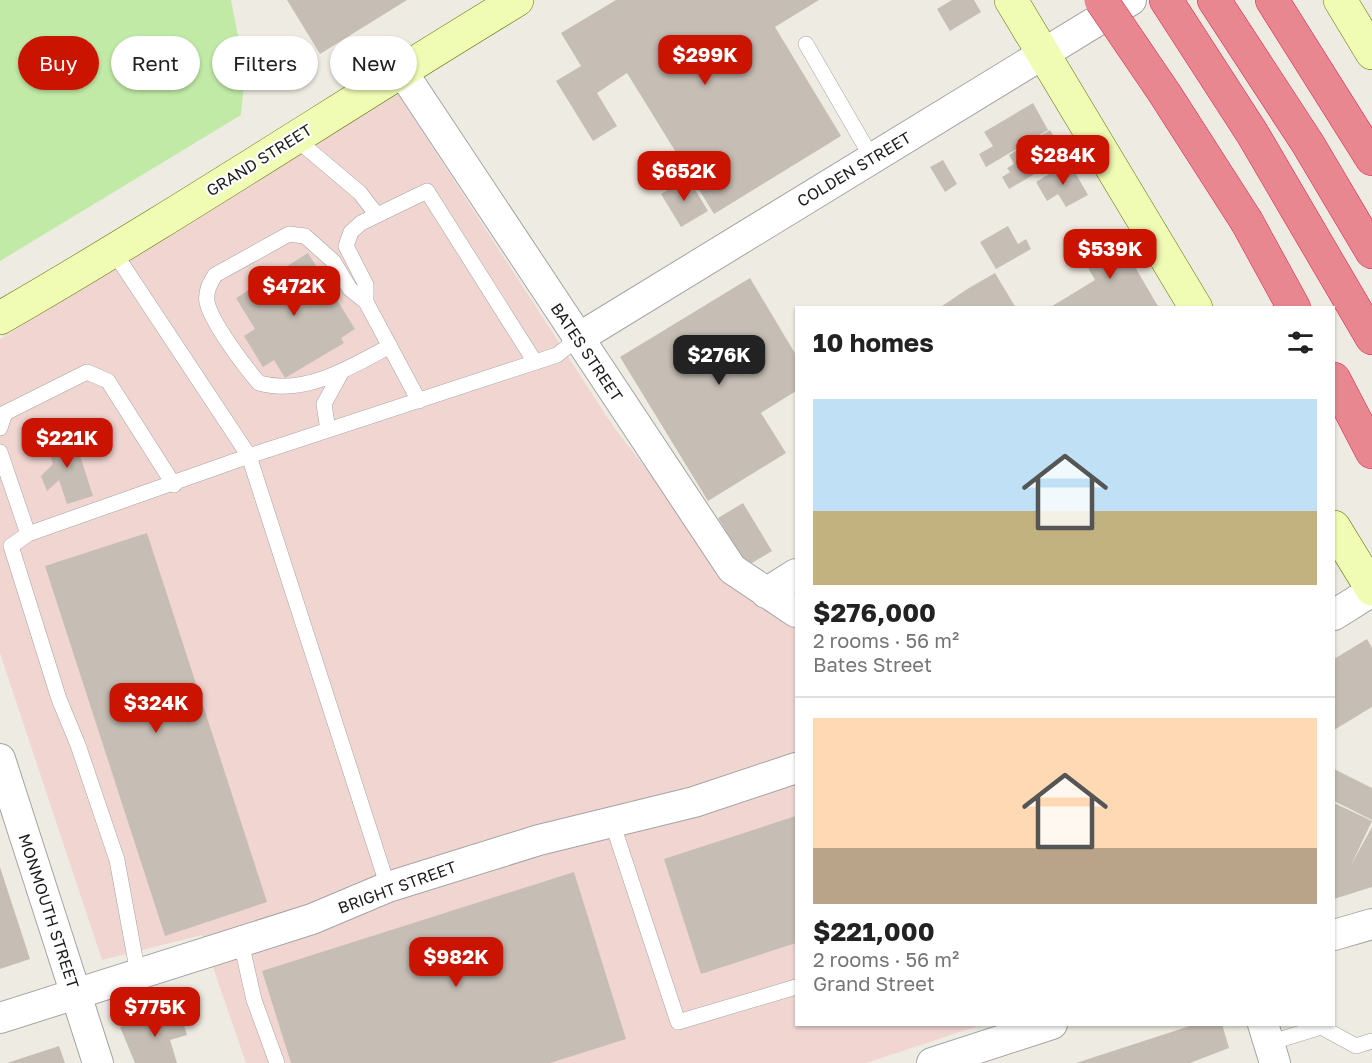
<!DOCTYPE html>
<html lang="en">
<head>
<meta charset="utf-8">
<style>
  :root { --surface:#fff; --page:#f2f2f2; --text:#222; --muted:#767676; --line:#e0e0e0; --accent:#ca1400 }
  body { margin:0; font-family:"Golos Text",sans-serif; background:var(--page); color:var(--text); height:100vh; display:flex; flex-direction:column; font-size:22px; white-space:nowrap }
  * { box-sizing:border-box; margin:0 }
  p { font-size:20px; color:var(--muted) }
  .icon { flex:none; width:33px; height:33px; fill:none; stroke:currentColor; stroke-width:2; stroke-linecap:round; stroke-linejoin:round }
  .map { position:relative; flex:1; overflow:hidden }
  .side { position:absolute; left:795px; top:306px; width:540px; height:720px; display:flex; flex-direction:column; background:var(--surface); border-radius:0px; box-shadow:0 2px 4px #0004 }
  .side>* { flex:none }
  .top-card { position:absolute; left:18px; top:36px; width:570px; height:54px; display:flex; gap:12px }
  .price { position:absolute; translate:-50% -51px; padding:0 14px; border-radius:12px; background:var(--accent); color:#fff; font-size:20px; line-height:39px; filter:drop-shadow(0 2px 3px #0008) }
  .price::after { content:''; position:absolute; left:50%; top:36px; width:18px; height:14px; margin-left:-9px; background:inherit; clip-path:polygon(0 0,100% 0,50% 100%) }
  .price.on { background:#222; color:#fff }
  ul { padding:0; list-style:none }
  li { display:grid; align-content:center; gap:12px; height:318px; padding:0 18px }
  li+li { border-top:2px solid var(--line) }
  li span { display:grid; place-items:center; height:186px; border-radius:0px; color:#555 }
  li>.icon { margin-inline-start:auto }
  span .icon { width:108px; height:108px; fill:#fffc; stroke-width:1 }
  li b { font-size:26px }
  h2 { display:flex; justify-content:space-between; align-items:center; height:72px; padding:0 18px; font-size:26px }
  .tag { padding:0 21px; border-radius:27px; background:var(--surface); box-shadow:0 2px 4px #0004; font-size:21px; line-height:54px }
  .tag.on { background:var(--accent); color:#fff }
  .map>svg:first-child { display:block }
  .commercial { fill:#f0d5d1 }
  .grass { fill:#c1eaa6 }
  .building { fill:#c6beb5 }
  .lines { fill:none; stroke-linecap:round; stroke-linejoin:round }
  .service-casing { stroke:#a4a4a4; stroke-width:16 }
  .minor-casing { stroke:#a4a4a4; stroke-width:32 }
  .secondary-casing { stroke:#5e7602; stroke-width:34 }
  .motorway-casing { stroke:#dc1f4e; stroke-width:34 }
  .service { stroke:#fff; stroke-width:15 }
  .minor { stroke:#fff; stroke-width:30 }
  .secondary { stroke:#f0fbb4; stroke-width:33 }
  .motorway { stroke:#e88790; stroke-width:33 }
  .motorway-bridge-casing { stroke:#dc1f4e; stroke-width:34; stroke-linecap:butt }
  .motorway-bridge { stroke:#e88790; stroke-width:33 }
  .labels { text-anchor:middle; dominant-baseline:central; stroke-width:4.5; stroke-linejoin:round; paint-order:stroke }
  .street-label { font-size:16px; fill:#1d1d1d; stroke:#fff }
</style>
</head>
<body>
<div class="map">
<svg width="1372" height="1063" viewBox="0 0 1372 1063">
  <rect width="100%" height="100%" fill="#eeece2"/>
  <path class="commercial" d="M398 94 613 426 729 576 796 616V1024L981 1025 866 1063H246L202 935 102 960 0 653V339Z"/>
  <path class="grass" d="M0 0H231L245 72 241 115 0 261Z"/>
  <path class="building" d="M287 0H407L320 54Z
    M616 0H819L775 27 841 136 714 214 627 73 597 93 617 126 593 141 556 81 581 66 561 33Z
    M952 0H974L981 12 950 31 937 9Z
    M1033 103 1048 130 986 167 979 154 993 146 984 132Z
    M1050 130 1065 156 1009 189 1002 177 1010 172 1007 168 1014 164 1009 155Z
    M943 160 957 184 945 192 930 167Z
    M1069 162 1088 195 1066 207 1058 194 1047 201 1036 182Z
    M688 178 708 211 681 227 661 194Z
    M1008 226 1018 244 1026 239 1031 249 996 269 980 242Z
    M1114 231 1159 308H1049L1095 280 1079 252Z
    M308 253 355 329 341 338 344 343 285 378 274 360 263 367 244 336 255 329 236 298Z
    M995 273 1016 308H939L969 288Z
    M750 278 796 355V391L761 413 786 453 708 501 620 357Z
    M72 431 93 496 67 504 59 480 47 491 41 476 53 464 45 440Z
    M743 503 772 551 747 566 718 518Z
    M147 533 267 902 165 936 45 566Z
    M1367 639 1372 648V707L1334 730V659Z
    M1334 769 1372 788V820L1334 801Z
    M1334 803 1372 821 1351 865 1372 827V887L1334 899Z
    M796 816V943L701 974 664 859Z
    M0 867 30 959 0 969Z
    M574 872 626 1039 550 1063H291L262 971Z
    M179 1009 187 1035 170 1040 177 1063H135L120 1027Z
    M1196 1024H1222L1229 1048 1190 1063H1076Z
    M59 1046 65 1063H7Z"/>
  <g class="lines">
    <defs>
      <path id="service" d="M806 44 872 158
        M295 138 360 193 377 215
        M114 252 249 456 28 534 11 546 59 699 78 745 117 860 138 974
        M366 302V285L346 246 351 232 361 223 427 191 535 362
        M390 346C351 367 305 396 259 383 245 367 211 322 207 302 205 292 210 283 215 275L289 234 305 236 333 261 350 289 366 302 419 401
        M0 428 5 413 87 372 108 381 174 485
        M328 430 324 404 341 373
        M0 452 28 534
        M612 822 678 1022 796 987
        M388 887 249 456 557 355 577 339
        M241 942 254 1000 277 1063
        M1269 1043 1321 1027 1356 1046 1372 1041"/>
      <path id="minor" d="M401 70 732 569 796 612
        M577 339 1131 0
        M766 593 796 574
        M1334 615 1372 591
        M0 759 98 1063
        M1334 935 1372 924
        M0 1018 312 919 388 887 539 840 694 802 796 768
        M1263 1024 1275 1063
        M932 1063 1052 1024"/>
      <path id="secondary" d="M1011 0 1196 308
        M1340 0 1372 53
        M0 318C175 217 344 105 517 0
        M1334 527 1372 589"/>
      <path id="motorway" d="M1166 0 1252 133 1372 338
        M1214 0 1308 144 1372 252
        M1272 0 1372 159
        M1247 222 1294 308
        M1334 379 1372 452"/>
    </defs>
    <use href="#service" class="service-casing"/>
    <use href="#minor" class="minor-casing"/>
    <use href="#secondary" class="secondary-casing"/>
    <use href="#motorway" class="motorway-casing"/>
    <use href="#service" class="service"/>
    <use href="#minor" class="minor"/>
    <use href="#secondary" class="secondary"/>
    <use href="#motorway" class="motorway"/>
    <defs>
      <path id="motorway-bridge" d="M1101 0 1165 94 1247 222"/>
    </defs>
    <use href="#motorway-bridge" class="motorway-bridge-casing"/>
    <use href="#motorway-bridge" class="motorway-bridge"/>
  </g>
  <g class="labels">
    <g class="street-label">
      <text transform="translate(259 160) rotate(-32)">GRAND STREET</text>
      <text transform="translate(854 169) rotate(-31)">COLDEN STREET</text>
      <text transform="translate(587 352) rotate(56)">BATES STREET</text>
      <text transform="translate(397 887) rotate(-20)">BRIGHT STREET</text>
      <text transform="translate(49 911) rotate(72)">MONMOUTH STREET</text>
    </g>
  </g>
</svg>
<b class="price" style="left:705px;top:86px">$299K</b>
<b class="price" style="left:1063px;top:186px">$284K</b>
<b class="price" style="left:684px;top:202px">$652K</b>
<b class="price" style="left:1110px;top:280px">$539K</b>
<b class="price" style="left:294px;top:317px">$472K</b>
<b class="price on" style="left:719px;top:386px">$276K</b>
<b class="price" style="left:67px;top:469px">$221K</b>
<b class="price" style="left:156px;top:734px">$324K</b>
<b class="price" style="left:456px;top:988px">$982K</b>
<b class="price" style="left:155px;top:1038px">$775K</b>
<div class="top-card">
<a class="tag on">Buy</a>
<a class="tag">Rent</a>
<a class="tag">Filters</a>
<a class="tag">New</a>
</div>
<section class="side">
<h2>10 homes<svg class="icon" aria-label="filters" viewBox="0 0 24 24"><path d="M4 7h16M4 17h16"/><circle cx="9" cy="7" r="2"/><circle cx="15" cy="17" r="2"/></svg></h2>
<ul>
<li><span style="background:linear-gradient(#bfe0f5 60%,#c2b280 0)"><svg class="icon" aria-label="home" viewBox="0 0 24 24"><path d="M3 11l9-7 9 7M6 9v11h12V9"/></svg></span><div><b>$276,000</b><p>2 rooms · 56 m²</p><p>Bates Street</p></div></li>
<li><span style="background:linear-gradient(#ffd9b3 70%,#b9a48a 0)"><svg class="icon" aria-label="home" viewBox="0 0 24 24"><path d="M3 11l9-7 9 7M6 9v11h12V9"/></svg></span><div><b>$221,000</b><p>2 rooms · 56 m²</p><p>Grand Street</p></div></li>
</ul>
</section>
</div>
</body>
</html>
